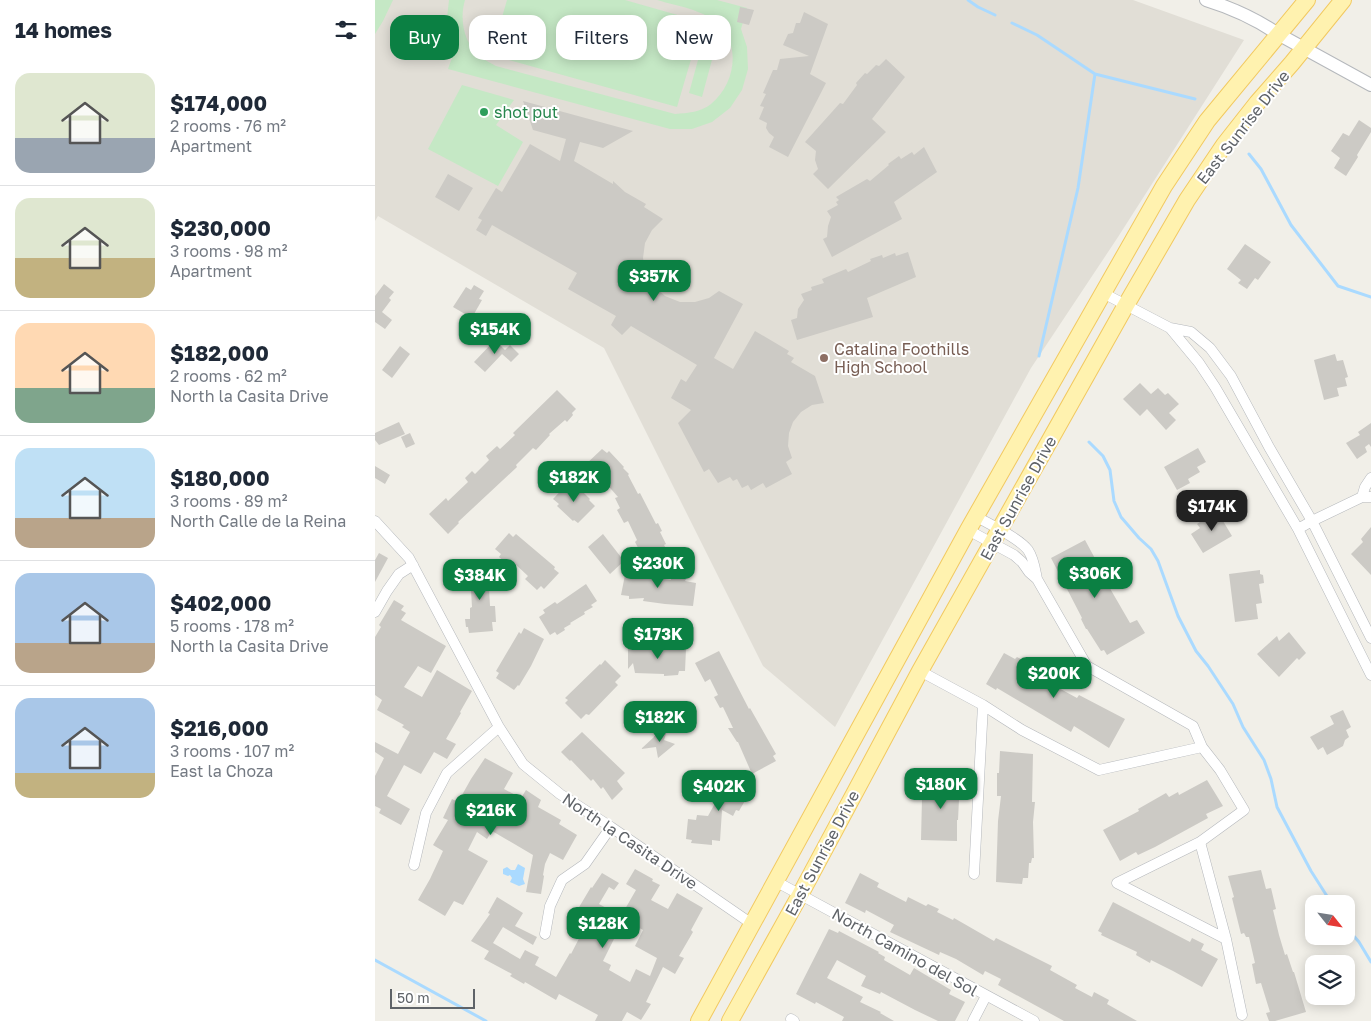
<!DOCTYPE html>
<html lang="en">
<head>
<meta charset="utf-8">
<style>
  :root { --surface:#fff; --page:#f2f2f3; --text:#1f2937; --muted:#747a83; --line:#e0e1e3; --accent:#0b8043 }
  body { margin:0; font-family:"Golos Text",sans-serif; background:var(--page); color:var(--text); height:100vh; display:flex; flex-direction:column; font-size:19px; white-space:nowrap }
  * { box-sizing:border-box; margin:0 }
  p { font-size:16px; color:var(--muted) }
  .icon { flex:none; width:28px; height:28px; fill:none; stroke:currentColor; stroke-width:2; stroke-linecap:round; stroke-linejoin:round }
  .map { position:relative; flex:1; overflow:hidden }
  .sheet { display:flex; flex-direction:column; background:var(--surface); width:375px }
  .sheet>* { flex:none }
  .hud { position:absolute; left:15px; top:15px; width:475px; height:45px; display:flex; gap:10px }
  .needle { width:32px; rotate:120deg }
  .tools { position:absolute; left:930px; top:895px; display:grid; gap:10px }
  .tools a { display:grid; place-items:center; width:50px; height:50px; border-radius:10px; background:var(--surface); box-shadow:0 2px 12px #0003; font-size:25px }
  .scale { position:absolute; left:15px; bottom:12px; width:85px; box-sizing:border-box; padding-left:5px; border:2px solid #5f6368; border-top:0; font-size:14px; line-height:18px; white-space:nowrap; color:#5f6368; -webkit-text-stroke:4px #fff; paint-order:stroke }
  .price { position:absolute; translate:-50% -42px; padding:0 11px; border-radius:10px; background:var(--accent); color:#fff; font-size:16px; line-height:32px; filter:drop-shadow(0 1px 2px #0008) }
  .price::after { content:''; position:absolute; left:50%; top:30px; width:15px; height:11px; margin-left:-8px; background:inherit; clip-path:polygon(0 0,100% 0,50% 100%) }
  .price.current { background:#222; color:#fff }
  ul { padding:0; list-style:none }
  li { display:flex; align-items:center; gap:15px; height:125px; padding:0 15px }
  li+li { border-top:1px solid var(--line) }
  li span { display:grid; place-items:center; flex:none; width:140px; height:100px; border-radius:15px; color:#555 }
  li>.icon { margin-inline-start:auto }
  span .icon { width:60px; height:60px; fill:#fffc; stroke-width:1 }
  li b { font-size:21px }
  h2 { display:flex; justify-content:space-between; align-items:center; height:60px; padding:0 15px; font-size:21px }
  .pill { padding:0 18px; border-radius:15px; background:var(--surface); box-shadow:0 2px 12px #0003; font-size:18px; line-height:45px }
  .pill.current { background:var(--accent); color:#fff }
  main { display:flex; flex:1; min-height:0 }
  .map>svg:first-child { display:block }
  .education { fill:#e1ded6 }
  .green { fill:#c5e8c5 }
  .water { fill:#aadaff }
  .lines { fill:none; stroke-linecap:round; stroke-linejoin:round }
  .stream { stroke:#aadaff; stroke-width:3 }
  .building { fill:#cccac5; fill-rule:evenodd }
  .minor-casing { stroke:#b5b8bc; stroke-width:11 }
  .tertiary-casing { stroke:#b5b8bc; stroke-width:14 }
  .primary-casing { stroke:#f2c960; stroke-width:18 }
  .minor { stroke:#fff; stroke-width:10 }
  .tertiary { stroke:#fff; stroke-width:12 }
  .primary { stroke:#fff2af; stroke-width:16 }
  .leisure-dot { fill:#2e9e5b; stroke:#fff; stroke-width:2 }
  .education-dot { fill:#8d6e63; stroke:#fff; stroke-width:2 }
  .labels { text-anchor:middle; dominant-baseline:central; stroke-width:4; stroke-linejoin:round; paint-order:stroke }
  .leisure-label { font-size:16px; fill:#27864d; stroke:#fff; text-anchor:start }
  .street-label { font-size:16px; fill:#5f6368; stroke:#fff }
  .education-label { font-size:16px; fill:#785e54; stroke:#fff; text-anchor:start }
</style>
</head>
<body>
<main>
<section class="sheet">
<h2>14 homes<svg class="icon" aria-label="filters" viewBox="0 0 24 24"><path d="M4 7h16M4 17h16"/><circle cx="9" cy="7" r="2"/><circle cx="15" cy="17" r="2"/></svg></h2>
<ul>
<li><span style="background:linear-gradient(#dfe7d0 65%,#9aa5b1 0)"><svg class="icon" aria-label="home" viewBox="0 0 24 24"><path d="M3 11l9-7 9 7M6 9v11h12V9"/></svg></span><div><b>$174,000</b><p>2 rooms · 76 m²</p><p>Apartment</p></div></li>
<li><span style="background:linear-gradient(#dfe7d0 60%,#c2b280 0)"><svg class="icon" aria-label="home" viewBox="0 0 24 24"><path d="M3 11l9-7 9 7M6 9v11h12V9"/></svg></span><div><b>$230,000</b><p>3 rooms · 98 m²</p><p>Apartment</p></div></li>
<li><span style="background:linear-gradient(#ffd9b3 65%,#7fa58c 0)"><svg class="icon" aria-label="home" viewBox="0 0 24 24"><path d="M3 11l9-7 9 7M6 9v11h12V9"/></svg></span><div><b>$182,000</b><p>2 rooms · 62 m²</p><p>North la Casita Drive</p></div></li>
<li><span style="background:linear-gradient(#bfe0f5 70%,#b9a48a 0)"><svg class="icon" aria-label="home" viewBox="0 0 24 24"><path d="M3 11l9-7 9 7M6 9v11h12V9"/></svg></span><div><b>$180,000</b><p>3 rooms · 89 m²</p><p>North Calle de la Reina</p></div></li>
<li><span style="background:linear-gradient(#a9c7e8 70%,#b9a48a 0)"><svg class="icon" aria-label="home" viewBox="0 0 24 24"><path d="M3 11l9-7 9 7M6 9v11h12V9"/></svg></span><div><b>$402,000</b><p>5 rooms · 178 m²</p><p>North la Casita Drive</p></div></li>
<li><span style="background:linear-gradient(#a9c7e8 75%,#c2b280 0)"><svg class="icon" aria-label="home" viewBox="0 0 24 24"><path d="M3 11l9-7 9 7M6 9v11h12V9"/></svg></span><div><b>$216,000</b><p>3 rooms · 107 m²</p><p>East la Choza</p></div></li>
</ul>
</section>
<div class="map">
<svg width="996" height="1021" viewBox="0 0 996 1021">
  <rect width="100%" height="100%" fill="#f1efe8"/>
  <path class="education" d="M0 0H758L869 40 743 237 656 368 460 727 388 666 229 348 3 216 0 221Z"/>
  <path class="green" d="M0 0H18L8 21 0 34Z
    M74 0H90C84 20 89 45 107 58 111 61 116 63 121 66L300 114C313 113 326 112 336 104 360 84 367 45 342 23 326 9 302 6 282 0H342L372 8 366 29 372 47 373 69 367 90 355 108 337 122 317 129H295L73 69 80 49 76 40 72 18Z
    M132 0H250L327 22 302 107 116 55Z
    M332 27 345 30 327 97 314 93Z
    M87 85 139 100 121 125 148 142 123 186 53 149Z"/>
  <path class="water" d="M143 864 150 868 148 879 150 884 144 886 135 882 137 878 135 875 133 876 128 874V869L132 867 136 870H140Z"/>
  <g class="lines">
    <path class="stream" d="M593 0 603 7 620 15
      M637 23 662 35 720 74 820 99
      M874 154 886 169 916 225 963 286 996 297
      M664 356 703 188 720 74
      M714 442 728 456 735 470 739 501 746 517 764 538 776 549 783 561 803 616 821 651 833 666 858 704 868 727 889 760 896 779 902 807 936 871 957 904
      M971 927 984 942 996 962
      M0 960 111 1021"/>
  </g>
  <path class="building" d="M365 7 379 10 374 25 362 22Z
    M429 12 453 24 435 74 451 83 413 157 394 147 399 137 394 133 391 128 392 123 384 119 389 107 385 106 391 94 388 93 398 70H402L405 59 434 56 408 45 413 34 418 33 421 23H425Z
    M73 34 75 50 62 53 58 36Z
    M511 59 530 77 497 119 511 132 453 189 438 174 443 169 440 160 441 151 430 142 465 103 468 104 482 85 481 83 490 73 492 74 501 65 504 66Z
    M148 101 258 131 228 148 205 142 199 161 238 184V181L250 192 271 204 269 207 288 219 277 230 270 243 268 258 271 273 279 286 290 296 305 302H320L334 298 344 291 368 304 339 358 358 369 380 331 414 351 412 354 419 358 416 362 440 376 449 403 437 405 426 412 418 422 414 433 413 446 417 458 411 462 417 474 391 488 388 483 376 490 373 485 367 488 362 479 358 481 355 477 343 483 334 469 329 472 303 423 316 410 296 398 306 379 311 382 322 365 256 326 247 335 236 325 241 316 193 289 202 273 117 225 111 236 101 230 107 220 103 218 121 188 127 192 155 144 185 161 191 139 158 130Z
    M984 120 996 128V132L982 155 983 157 971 176 959 168 965 158 956 151 968 133 974 136Z
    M549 147 562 172 519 202 527 219 457 257 448 239 452 237 453 226 456 217 452 211 463 205 461 202 464 200 461 197 492 179 495 181 514 165 513 164 524 156 526 159 537 152 539 155Z
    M73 174 98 188 84 211 60 197Z
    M870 244 896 262 883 280 880 278 872 289 863 283 866 280 852 269Z
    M533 252 541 277 492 298 498 317 422 340 416 320 422 318 423 309 429 300 426 294 437 290 436 287 449 283 447 279 471 269 473 272 496 261 495 259 507 255 508 258 520 253 521 256Z
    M9 284 19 292 14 298 16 300 7 312 17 320 10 329 0 322V296Z
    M99 285 109 291 104 299 107 300 99 314 109 320 103 329 92 322 95 317 78 307 91 287 96 290Z
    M120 340 130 350 135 345 144 354 136 362 127 354 110 372 99 362Z
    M25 346 35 354 17 378 7 370Z
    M960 354 962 361 968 360 973 377 970 378 972 386 962 388 964 396 949 400 939 360Z
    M765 383 776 394 783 388 790 395 793 393 804 404 794 413 801 420 791 430 772 409 765 416 748 399Z
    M182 390 201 409 197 413 198 415 192 422 190 420 174 434 175 435 161 450 158 448 141 465 142 467 83 522 84 523 73 534 54 514 71 498 73 501 93 482 90 478 97 471 100 474 114 460 111 456 122 446 125 449 140 435 138 433Z
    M24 422 30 434 4 445 0 440V433Z
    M996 423V447L994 444 990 447 992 452 982 459 971 443 985 435 983 432Z
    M35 433 40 444 31 448 26 437Z
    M823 448 831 462 822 467 825 472 813 479 815 483 802 490 789 467Z
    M227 449 232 453 234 451 249 467 248 468 254 474 253 475 263 494 265 493 281 524 283 523 287 531 285 532 291 544 289 545 293 552 271 563 260 542 262 540 253 521 249 523 242 510 245 508 240 498 243 497 229 481 226 484 209 466Z
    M0 466 15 475 10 484 0 478Z
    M193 483 200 490 203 487 215 499 214 500 220 506 203 523 199 520 198 521 182 506 184 504 178 499Z
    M845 509 851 519 848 521 857 536 828 553 816 534 825 528 822 524Z
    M996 527V575L976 554 988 542 986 539Z
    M134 533 138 537 141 534 180 567 179 569 184 573 169 589 166 586 162 590 150 579 153 576 139 563 136 567 124 557 126 554 120 549Z
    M228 534 249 561 235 574 213 547Z
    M710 540 730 577 729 578 755 623 762 620 770 633 732 655 729 650 726 651 712 629H711L706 619 707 618 676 558Z
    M4 553 13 558 0 582V560Z
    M114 566 115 574H116L117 588H114L115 606H120L121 622H117L118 631 94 633 93 627H91L90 619H95V608L97 607 96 590H93L92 568Z
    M251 570 275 572V577L296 580V577L311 579 310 581 321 583 318 606 290 604 268 601 269 598 254 599V596L246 595Z
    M885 570V574L888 575 889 583 884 584 887 603 881 604 883 619 860 622 854 574Z
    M211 584 222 601 216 605 218 607 209 612 210 614 195 623 196 624 189 628 190 630 182 635 180 632 175 635 164 617 170 613 168 610 180 602 182 604Z
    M19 600 29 606 26 610 31 613 26 620 71 646 56 673 43 666 29 687 47 697 62 670 97 691 85 712 86 713 71 739 81 744 72 759 59 752 46 774 29 765 12 796 35 809 26 825 4 813 6 809 0 806V776L9 758 0 752V742L23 754 35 732 27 727 29 725 2 710 7 700 0 695V637L6 627 4 625Z
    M149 628 169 639 156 666 144 686 143 685 139 690 121 678 124 673 121 671 144 632 146 634Z
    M914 632 931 653 924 660 922 658 904 677 882 654 902 636 904 641Z
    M296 646H305V649H311L310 671H304L303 675 289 676V674L260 673 258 663 253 669V647L272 648Z
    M344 651 374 709 375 708 401 754 398 756 401 761 377 774 363 742H362L353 728H358L348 707 345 708 339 697 343 695 335 679 330 682 320 663Z
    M629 653 640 659 642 657 665 669 669 663 686 675 680 686 702 698 704 695 750 719 734 748 699 726 696 732 622 688 621 690 611 684Z
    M230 660 246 676 240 682 243 685 214 715 211 714 206 719 190 703 193 700 190 698 225 664 226 665Z
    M968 710 976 727 971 730 974 737 970 740 968 746 952 755 948 747 943 750 935 737 959 724 955 716Z
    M294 724 289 740 300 744 283 758 281 747 266 749 279 737V736H280Z
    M207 732 250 773 242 781 248 789 237 800 228 787 226 789 218 779 216 781 196 760 195 761 186 752Z
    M625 751 658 754 657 802H660L658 822 659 858H657L656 863H654L653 878H648L647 884 621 882 623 821 626 796H622V773H624Z
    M110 758 138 773 129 789 146 798 151 790 166 800 163 807 186 820 184 824 202 835 188 860 175 853 170 864 168 875 169 876 166 894 151 892 158 855 117 831 112 839 102 832 93 850 113 861 88 905 79 901 70 916 43 900 55 879 68 851 58 845 73 820 68 818 77 799 83 802 96 779Z
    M356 774 376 785 373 790 375 792 364 811 361 810 358 816 347 810 345 841 337 840V845L316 843 317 840 311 839 313 819 321 820 322 815 333 816 344 796 341 794 348 782 351 783Z
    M559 778 585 779 583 820H582V841L546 840 547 798 550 799 551 784H559Z
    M832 780 848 806 831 814 833 818 780 847 763 855 761 852 745 861 728 830 764 811 763 809 791 793 794 797 803 792 804 795Z
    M260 869 278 879 277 881 285 885 276 900 293 909 302 893 328 908 316 930 318 932 304 956 309 958 300 974 288 967 271 1002 276 1004 266 1020 252 1012 247 1021H220L223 1015 184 994 181 1000 150 982 149 984 135 976 137 974 109 959 114 951 96 941 115 914 113 913 122 897 148 913 140 926 162 937 158 945 128 927 118 943 145 959 150 950 164 957 160 965 181 977 195 953 196 954 213 921 200 914 216 887 217 888 227 873 244 883 239 890 234 887 224 904 246 916 261 890 251 884ZM252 921 268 930 260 946 282 958 275 976 261 969 255 982 234 970 236 965 228 961 241 935 244 936Z
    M886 870 891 889 896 888 901 909 898 910 904 935 910 955 912 954 918 972H919L931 1012 900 1021H894L891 1013 895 1012 886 983 881 984 877 964 880 963 874 937H871L869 933 866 934 857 898 859 897 853 876Z
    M485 873 504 883 502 887 531 902 533 897 551 906 553 904 564 909 562 912 578 920 579 918 619 941 621 938 677 966 675 970 702 985 700 988 717 997 719 992 734 1000 732 1004 762 1021H689L623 985 626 979 610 971 608 975 581 959 565 952 564 955 515 932 519 925 491 910 490 913 470 903Z
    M738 902 815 942 817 938 829 944 826 950 843 959 827 987 798 971 776 960 775 963 761 955 762 952 726 935 727 933 723 931Z
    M454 929 463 933 464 931 504 952 503 953 510 957 509 960 535 975 539 968 576 990 574 994 590 1002 580 1021H563L540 1010 506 992 505 994 486 986 491 976 462 960 452 978 488 997 485 1002 506 1012 505 1013 519 1021H467L469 1017 441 1002 440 1004 421 994Z"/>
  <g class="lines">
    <defs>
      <path id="minor" d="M728 293 795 328 816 332 835 348 856 376 894 447 937 521 996 638
        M795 328 824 363 840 387 923 529 996 675
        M987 497 990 487 996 478
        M0 521 34 558 124 727 148 764 185 794 236 827 377 924
        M923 529 937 521 987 497H996
        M593 530 639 555 647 562 654 572 662 579C660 569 659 559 653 550 644 538 614 524 600 516
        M662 579 712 666 818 726 827 747 845 770 869 810 825 842 742 883 851 939 867 1015
        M0 612 12 591 24 574 38 565
        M545 671 608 705 647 730 724 770 827 747
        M825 842 851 939
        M39 865 51 813 72 773 124 727
        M599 874 608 705
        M400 881 659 1021
        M170 934 175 906 187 880 210 864 236 827
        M416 1019 419 1021
        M598 1021 611 996"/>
      <path id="tertiary" d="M831 0C857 8 881 19 903 34L996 85"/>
      <path id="primary" d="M324 1021 593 530 789 186 832 121 932 0
        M355 1021 425 895 545 671 751 305 812 200 849 145 882 103 917 63 968 0"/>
    </defs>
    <use href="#minor" class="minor-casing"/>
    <use href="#tertiary" class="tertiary-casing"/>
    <use href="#primary" class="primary-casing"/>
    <use href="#minor" class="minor"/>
    <use href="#tertiary" class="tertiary"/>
    <use href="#primary" class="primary"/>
  </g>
  <circle class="leisure-dot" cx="109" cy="112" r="5"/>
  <circle class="education-dot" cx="449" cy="358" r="5"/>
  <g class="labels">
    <g class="leisure-label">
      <text x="119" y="112">shot put</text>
    </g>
    <g class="street-label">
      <text transform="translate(868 127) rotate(-52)">East Sunrise Drive</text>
      <text transform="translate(643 498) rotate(-61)">East Sunrise Drive</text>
      <text transform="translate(255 841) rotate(34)">North la Casita Drive</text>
      <text transform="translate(447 853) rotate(-62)">East Sunrise Drive</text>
      <text transform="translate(530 952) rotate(29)">North Camino del Sol</text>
    </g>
    <g class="education-label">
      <text x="459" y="349">Catalina Foothills<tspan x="459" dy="18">High School</tspan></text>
    </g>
  </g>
</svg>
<div class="tools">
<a><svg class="needle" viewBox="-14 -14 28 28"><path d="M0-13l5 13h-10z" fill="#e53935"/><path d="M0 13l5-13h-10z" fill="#747a83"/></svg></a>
<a><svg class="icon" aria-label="layers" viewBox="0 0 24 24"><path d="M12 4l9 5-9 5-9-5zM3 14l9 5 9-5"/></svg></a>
</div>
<div class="scale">50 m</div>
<b class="price" style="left:279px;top:302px">$357K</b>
<b class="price" style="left:120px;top:355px">$154K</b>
<b class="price" style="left:199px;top:503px">$182K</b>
<b class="price current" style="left:837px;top:532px">$174K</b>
<b class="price" style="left:283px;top:589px">$230K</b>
<b class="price" style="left:720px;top:599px">$306K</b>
<b class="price" style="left:105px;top:601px">$384K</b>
<b class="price" style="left:283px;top:660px">$173K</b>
<b class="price" style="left:679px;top:699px">$200K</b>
<b class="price" style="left:285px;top:743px">$182K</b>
<b class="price" style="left:566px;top:810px">$180K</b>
<b class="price" style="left:344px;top:812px">$402K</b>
<b class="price" style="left:116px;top:836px">$216K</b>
<b class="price" style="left:228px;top:949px">$128K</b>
<div class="hud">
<a class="pill current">Buy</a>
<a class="pill">Rent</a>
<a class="pill">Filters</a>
<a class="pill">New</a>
</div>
</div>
</main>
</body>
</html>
